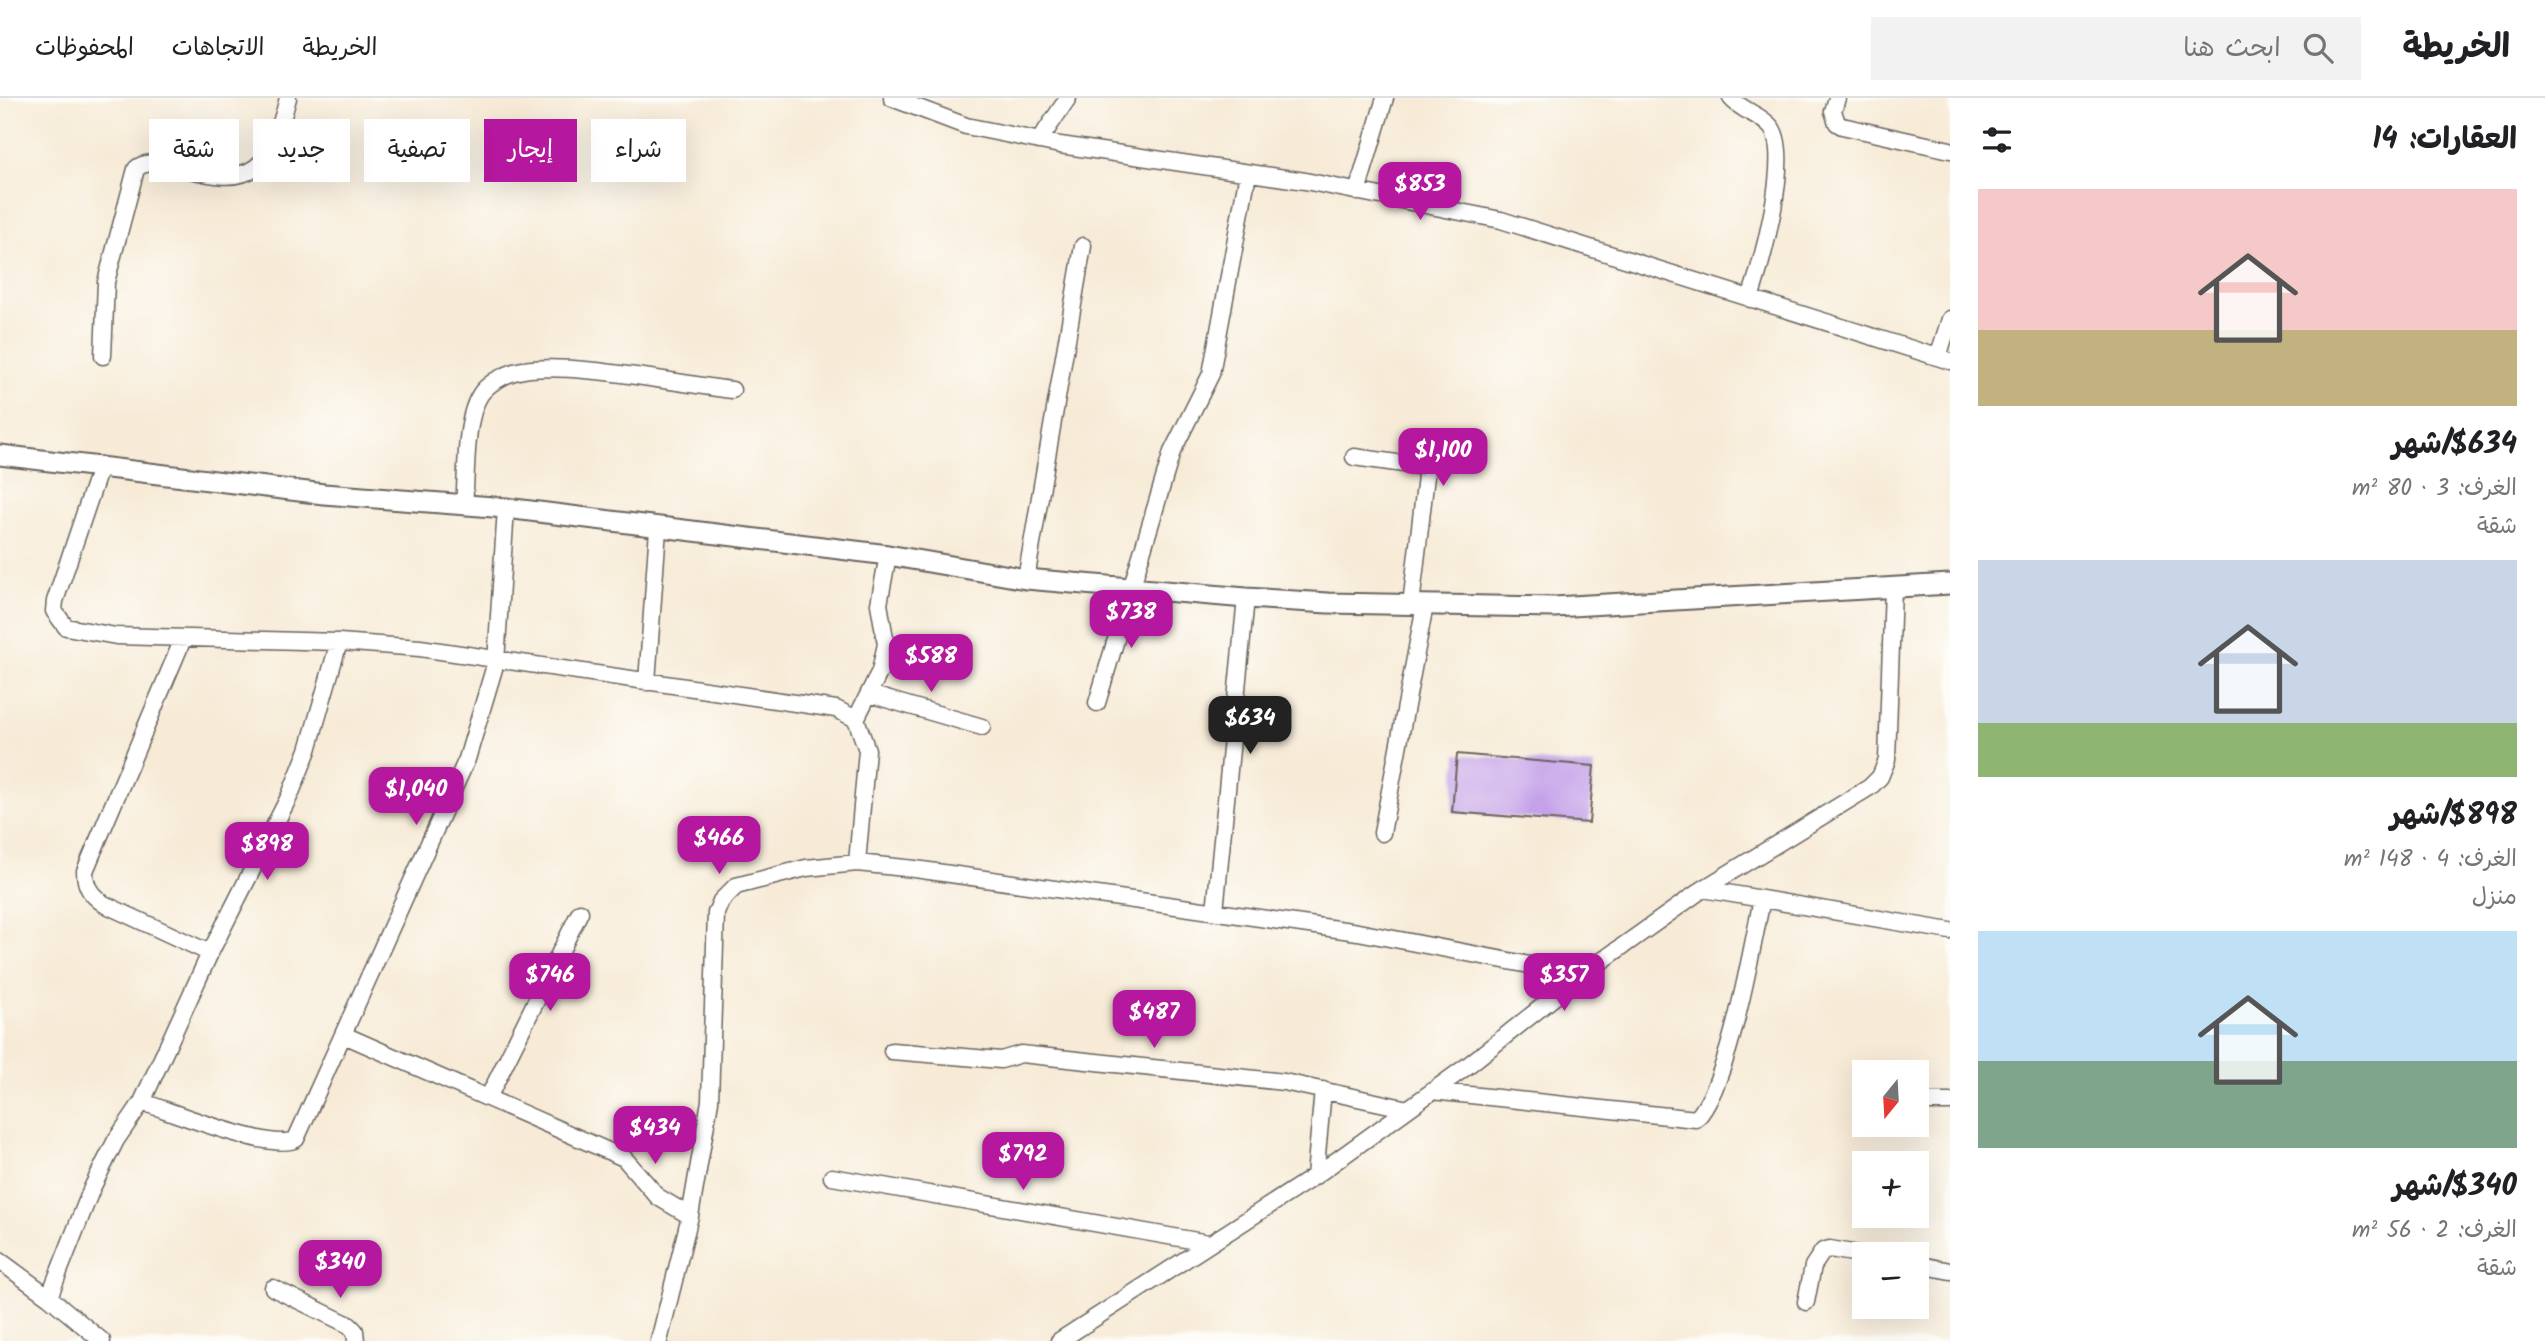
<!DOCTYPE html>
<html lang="ar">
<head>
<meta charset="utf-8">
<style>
  :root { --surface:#fff; --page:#f2f2f2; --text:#202124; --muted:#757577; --line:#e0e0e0; --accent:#b5179e }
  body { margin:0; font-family:Kalam,"Playpen Sans Arabic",sans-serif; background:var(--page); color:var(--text); direction:rtl; height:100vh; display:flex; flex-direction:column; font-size:26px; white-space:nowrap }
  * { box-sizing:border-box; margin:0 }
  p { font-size:23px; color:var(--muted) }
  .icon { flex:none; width:38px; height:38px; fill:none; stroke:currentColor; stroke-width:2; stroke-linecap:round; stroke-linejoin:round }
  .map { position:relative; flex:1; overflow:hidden; direction:ltr }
  .drawer { display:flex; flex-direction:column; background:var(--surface); width:595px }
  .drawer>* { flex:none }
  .hud { position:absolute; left:21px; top:21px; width:665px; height:63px; direction:rtl; display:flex; gap:14px }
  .needle { width:46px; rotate:198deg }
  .fabs { position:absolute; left:1852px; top:962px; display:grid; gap:14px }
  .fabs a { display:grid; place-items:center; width:77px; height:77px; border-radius:0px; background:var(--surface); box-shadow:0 7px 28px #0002; font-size:35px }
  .price { position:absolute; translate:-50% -60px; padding:0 16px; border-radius:14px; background:var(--accent); color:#fff; font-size:23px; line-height:46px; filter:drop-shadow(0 2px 4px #0008) }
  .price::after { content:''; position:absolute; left:50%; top:42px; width:21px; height:16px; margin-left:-10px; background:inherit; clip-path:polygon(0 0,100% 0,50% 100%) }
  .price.on { background:#222; color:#fff }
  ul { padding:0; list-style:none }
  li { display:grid; align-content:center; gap:14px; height:371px; padding:0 28px }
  li span { display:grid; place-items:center; height:217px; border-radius:0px; color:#555 }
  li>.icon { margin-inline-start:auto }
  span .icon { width:126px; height:126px; fill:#fffc; stroke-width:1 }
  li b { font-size:30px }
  h2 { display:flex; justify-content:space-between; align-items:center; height:84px; padding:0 28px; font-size:30px }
  .pill { padding:0 24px; border-radius:0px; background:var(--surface); box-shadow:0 7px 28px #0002; font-size:24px; line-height:63px }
  .pill.on { background:var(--accent); color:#fff }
  header { display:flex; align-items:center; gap:42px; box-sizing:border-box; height:98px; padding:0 35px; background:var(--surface); border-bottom:2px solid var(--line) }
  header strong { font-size:33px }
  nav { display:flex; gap:38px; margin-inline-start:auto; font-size:24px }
  .search { width:490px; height:63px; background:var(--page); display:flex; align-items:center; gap:18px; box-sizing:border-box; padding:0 24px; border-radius:0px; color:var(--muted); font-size:26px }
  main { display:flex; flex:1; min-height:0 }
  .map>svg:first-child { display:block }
  .building { fill:#c4a1e9 }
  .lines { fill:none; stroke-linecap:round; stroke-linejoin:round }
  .minor-casing { stroke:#69645d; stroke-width:19 }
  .tertiary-casing { stroke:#69645d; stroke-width:23 }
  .minor { stroke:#fff; stroke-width:16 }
  .tertiary { stroke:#fff; stroke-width:19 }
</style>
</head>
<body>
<header>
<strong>الخريطة</strong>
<div class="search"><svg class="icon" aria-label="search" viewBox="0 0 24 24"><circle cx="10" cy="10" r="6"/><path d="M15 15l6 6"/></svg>ابحث هنا</div>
<nav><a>الخريطة</a><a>الاتجاهات</a><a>المحفوظات</a></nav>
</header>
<main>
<section class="drawer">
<h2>العقارات: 14<svg class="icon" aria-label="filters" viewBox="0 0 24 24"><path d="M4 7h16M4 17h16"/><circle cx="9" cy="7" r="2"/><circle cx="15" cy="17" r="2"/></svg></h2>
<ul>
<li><span style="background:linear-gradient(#f6c9c9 65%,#c2b280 0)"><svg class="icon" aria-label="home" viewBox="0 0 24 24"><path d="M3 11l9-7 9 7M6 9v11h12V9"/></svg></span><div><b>$634/شهر</b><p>الغرف: 3 · 80 m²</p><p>شقة</p></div></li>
<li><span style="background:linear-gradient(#c9d6e8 75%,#8fb573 0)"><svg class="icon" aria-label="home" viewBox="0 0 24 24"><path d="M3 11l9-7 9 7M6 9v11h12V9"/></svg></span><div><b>$898/شهر</b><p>الغرف: 4 · 148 m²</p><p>منزل</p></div></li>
<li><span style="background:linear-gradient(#bfe0f5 60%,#7fa58c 0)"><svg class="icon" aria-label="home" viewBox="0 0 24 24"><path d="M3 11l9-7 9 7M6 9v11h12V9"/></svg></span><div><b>$340/شهر</b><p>الغرف: 2 · 56 m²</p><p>شقة</p></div></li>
</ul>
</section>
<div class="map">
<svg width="1950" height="1243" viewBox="0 0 1950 1243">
  <rect width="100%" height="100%" fill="#fdfcf7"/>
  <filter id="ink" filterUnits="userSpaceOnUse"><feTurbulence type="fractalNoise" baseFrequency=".0143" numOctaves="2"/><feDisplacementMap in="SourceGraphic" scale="14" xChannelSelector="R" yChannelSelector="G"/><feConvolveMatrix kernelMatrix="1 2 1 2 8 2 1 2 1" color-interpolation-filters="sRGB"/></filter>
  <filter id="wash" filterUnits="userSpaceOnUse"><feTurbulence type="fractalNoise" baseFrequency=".00686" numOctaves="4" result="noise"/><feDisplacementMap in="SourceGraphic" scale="28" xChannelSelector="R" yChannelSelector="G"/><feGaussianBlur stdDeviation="1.57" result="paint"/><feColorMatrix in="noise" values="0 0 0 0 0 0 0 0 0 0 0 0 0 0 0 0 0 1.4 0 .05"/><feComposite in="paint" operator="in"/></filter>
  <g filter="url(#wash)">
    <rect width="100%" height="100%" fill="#f7ebd7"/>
    <g id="blocks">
      <path class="building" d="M1457 656 1594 668 1589 725 1452 714Z"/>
    </g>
  </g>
  <g filter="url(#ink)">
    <use href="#blocks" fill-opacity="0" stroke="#69645d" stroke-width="2"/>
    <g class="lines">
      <defs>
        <path id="minor" d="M892 0 966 28 1060 47 1305 83 1501 122 1950 263
          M1731 0C1742 13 1759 16 1770 28 1794 53 1760 170 1750 201
          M1837 0 1833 13 1837 25 1842 28 1950 52
          M1039 43 1068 0
          M1357 94 1385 0
          M103 258 106 184 136 71C157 50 221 96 256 69 273 56 283 20 288 0
          M1938 259 1950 221
          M1354 359 1425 369 1426 378 1411 507
          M101 367 55 503 54 513 66 529 116 538 339 544 420 550 836 611 856 621 867 652 857 765
          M464 407C467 377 464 322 480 297 487 286 502 278 514 274 560 261 680 286 732 292
          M1026 481 1083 148
          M183 541 85 773C85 789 91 797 104 806L210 855
          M647 584 658 431
          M869 596 982 629
          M1097 605 1172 354 1211 276 1248 75
          M856 621 880 573 886 546 879 506 888 457
          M1382 735 1425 507
          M1703 791 1950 833
          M1215 813 1246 500
          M344 937 624 1060 658 1099 690 1118
          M892 953 1001 962 1021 956 1284 984 1408 1011
          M1432 993 1696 1021C1728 990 1752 850 1762 801
          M488 1000 580 814
          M142 1004C171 1013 274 1055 296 1041L467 661 496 564 506 410
          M1929 1004H1950
          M1315 1078 1323 992
          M832 1079 1208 1145
          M0 1163 49 1199 102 1243
          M1916 1166 1950 1173
          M273 1190 349 1227 355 1233 356 1243
          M49 1199 92 1090 116 1042 142 1004 210 855 290 697 308 652 339 544
          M1806 1204 1813 1168 1823 1153 1830 1151 1864 1157
          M659 1243 690 1118 710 1003 716 815 721 803 736 788 806 770 857 765 915 771 1358 834 1582 877
          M1059 1243 1315 1078 1466 969 1582 877 1703 791 1870 689 1880 679 1887 662 1893 490"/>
        <path id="tertiary" d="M0 357 324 396 506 410 888 457 1026 481 1246 500 1328 505 1554 509 1950 486"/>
      </defs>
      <use href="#minor" class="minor-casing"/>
      <use href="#tertiary" class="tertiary-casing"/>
      <use href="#minor" class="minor"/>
      <use href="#tertiary" class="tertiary"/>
    </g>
  </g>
</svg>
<div class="fabs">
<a><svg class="needle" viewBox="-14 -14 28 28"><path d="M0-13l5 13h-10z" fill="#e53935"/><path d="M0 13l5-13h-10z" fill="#757577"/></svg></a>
<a>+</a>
<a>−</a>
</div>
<b class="price" style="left:1420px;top:124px">$853</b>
<b class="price" style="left:1443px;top:390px">$1,100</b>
<b class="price" style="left:1131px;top:552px">$738</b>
<b class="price" style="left:931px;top:596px">$588</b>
<b class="price on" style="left:1250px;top:658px">$634</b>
<b class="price" style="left:416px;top:729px">$1,040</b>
<b class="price" style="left:719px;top:778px">$466</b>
<b class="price" style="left:267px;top:784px">$898</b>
<b class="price" style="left:550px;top:915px">$746</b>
<b class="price" style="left:1564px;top:915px">$357</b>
<b class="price" style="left:1154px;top:952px">$487</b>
<b class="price" style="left:655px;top:1068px">$434</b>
<b class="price" style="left:1023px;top:1094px">$792</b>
<b class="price" style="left:340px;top:1202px">$340</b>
<div class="hud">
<a class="pill">شراء</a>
<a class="pill on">إيجار</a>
<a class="pill">تصفية</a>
<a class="pill">جديد</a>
<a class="pill">شقة</a>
</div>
</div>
</main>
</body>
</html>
